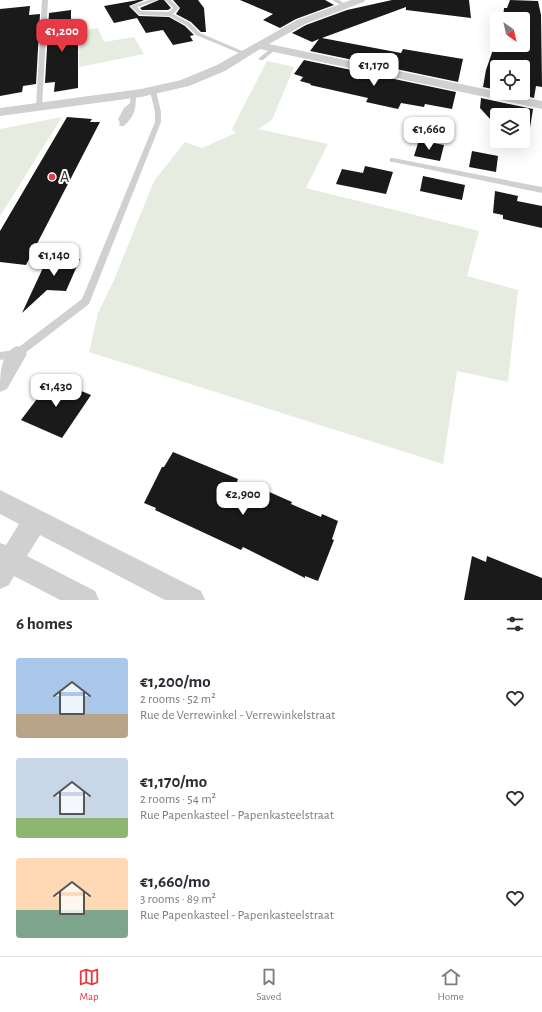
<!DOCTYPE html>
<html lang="en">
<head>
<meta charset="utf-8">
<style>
  :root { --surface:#fff; --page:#f2f2f3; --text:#2b2b33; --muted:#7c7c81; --line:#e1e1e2; --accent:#e63946 }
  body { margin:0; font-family:"Alegreya Sans",sans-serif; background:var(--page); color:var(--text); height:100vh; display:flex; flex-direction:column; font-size:15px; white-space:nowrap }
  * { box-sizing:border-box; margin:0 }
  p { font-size:13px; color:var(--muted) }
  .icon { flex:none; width:22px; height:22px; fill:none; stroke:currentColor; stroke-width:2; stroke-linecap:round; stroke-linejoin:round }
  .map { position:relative; height:600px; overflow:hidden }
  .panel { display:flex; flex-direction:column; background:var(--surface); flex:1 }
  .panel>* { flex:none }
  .needle { width:26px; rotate:146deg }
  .tools { position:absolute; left:490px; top:12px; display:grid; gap:8px }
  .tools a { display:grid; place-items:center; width:40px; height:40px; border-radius:4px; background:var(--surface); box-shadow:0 4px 16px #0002; font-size:20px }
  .price { position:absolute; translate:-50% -34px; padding:0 9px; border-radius:8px; background:#fff; color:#222; font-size:13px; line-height:26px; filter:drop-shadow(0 1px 2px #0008) }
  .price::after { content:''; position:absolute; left:50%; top:24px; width:12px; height:9px; margin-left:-6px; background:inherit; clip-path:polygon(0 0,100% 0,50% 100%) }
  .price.selected { background:var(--accent); color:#fff }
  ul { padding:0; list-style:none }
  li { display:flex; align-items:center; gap:12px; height:100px; padding:0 16px }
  li span { display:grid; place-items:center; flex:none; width:112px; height:80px; border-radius:4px; color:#555 }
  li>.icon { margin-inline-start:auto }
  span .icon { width:48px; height:48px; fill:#fffc; stroke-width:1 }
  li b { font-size:17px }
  h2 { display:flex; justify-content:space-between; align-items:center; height:48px; padding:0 16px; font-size:17px }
  .menu { display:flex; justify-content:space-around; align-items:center; height:56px; border-top:1px solid var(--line); background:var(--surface); font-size:11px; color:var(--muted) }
  .menu a { display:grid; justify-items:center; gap:2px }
  .menu .selected { color:var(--accent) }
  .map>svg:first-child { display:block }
  .green { fill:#e6ecdf }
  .building { fill:#1a1a1a }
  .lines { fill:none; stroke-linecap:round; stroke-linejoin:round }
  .lane { fill:#d0d0d0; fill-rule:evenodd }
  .street { fill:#d0d0d0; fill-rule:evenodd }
  .poi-dot { fill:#e63946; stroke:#fff; stroke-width:1.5 }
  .labels { text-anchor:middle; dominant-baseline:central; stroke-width:4; stroke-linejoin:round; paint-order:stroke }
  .poi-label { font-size:16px; fill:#333; stroke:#fff; text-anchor:start }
</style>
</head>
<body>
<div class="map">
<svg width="542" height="600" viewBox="0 0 542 600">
  <rect width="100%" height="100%" fill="#fff"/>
  <path class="green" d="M98 28 104 42 134 37 144 54 79 67V31Z
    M267 61 294 67 272 120 258 129 328 144 306 188 479 231 467 276 518 290 508 382 457 371 443 464 89 352 98 313 114 280 154 181 185 142 202 148 236 133 232 129Z
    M62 117 0 216V129Z"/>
  <path class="building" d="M138 0H144L129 6 139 16 169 17 185 26 194 35 190 36 193 41 173 45 163 30 146 33 137 18 114 23 104 6Z
    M159 0H164L171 8 168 10H142L140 8Z
    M173 0H198L204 8 206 32H201L191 22 176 14 180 8Z
    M240 0H325L334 5 296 19 280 28 263 20 273 14Z
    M392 0H469L471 18 406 10V7L322 38 401 53 403 49 463 59 458 82 310 51 319 39 312 42 292 33 306 25 347 10Z
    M510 0 538 1 541 15 542 87 536 86 534 98 511 93H523V67H497V90L483 87 486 70 497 38V45H523V19H503L504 8H507Z
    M30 6 29 15 40 14 36 84 23 86 22 92 0 96V9Z
    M71 10V37L78 36V88L54 92 55 82 45 83 49 13Z
    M304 60 456 92 452 109 425 104 424 107 401 103 398 109 366 102 368 98 310 85 311 84 300 81 303 77 294 74Z
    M481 98 533 109 530 128 523 126V115H497V121L490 119 480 108Z
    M67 117 92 119 90 122H100L26 265 0 262V231Z
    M419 140 444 145 440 161 414 156Z
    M472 151 498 156 496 172 469 167Z
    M365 166 393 172 386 194 336 184 342 169 363 173Z
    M423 176 465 185 462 200 420 191Z
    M495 191 518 196 517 201 542 206V228L503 219V215L493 213Z
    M48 257 80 259 66 291 47 290 22 313Z
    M52 379 91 395 62 438 21 420Z
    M173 452 238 479 237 482 265 494 267 491 292 502 291 504 321 517 322 514 338 521 332 539 334 540 318 581 305 576V578L243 547 241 550 155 510 156 508 144 503 162 467H164Z
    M472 556 486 562 487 556 542 578V600H464Z"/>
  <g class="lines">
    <path class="lane" d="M42 0H48L42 107 39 109 36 107Z
      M149 0H158L137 7 141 11 169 12 173 8 165 0H171L179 8 173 14 190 23 200 33 249 54 244 55 196 35 186 25 169 16 140 15 130 6Z
      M332 0H339L347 5 342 6Z
      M270 49 275 50 263 60H259V58Z
      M151 90 156 91 161 112V122L89 304 20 357 0 360V352L15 350 82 299 155 122V112L150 91Z
      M131 93 136 94C136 108 135 116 124 126H120L119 125 120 123 118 119 124 108 130 103Z
      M390 158H393L542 187V193L393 162H390Z"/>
    <path class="street" d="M351 0H365L364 2 305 24 269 44 542 101V109L260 49 225 71 189 86 141 97 0 116V108L141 89 181 80 217 65 297 20Z
      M17 346 24 348 27 354 7 389 0 392C0 375 0 353 17 346Z
      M0 490 201 591 205 600H165L40 535 27 556 95 591 99 600H60L14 576 9 585 0 589V543L6 545 19 524 0 514Z"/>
  </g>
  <circle class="poi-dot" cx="52" cy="177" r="4"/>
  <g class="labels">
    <g class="poi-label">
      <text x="60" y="177">A</text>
    </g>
  </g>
</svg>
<div class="tools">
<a><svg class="needle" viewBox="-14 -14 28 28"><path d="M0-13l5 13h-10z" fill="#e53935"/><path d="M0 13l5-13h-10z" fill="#7c7c81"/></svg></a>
<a><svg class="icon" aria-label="locate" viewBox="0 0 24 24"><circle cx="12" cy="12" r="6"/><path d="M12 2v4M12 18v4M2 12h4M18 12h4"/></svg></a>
<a><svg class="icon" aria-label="layers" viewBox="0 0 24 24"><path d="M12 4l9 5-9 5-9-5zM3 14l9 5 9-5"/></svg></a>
</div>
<b class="price selected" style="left:62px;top:53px">€1,200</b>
<b class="price" style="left:374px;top:87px">€1,170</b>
<b class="price" style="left:429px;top:151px">€1,660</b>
<b class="price" style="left:54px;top:277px">€1,140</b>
<b class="price" style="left:56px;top:408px">€1,430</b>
<b class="price" style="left:243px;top:516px">€2,900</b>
</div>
<section class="panel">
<h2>6 homes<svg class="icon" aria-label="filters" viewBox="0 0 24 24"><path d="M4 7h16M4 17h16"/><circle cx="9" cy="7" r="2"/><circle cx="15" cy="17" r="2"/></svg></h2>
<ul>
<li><span style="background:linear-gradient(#a9c7e8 70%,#b9a48a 0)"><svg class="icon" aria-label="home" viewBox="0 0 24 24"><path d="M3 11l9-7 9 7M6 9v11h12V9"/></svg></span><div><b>€1,200/mo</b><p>2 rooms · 52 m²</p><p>Rue de Verrewinkel - Verrewinkelstraat</p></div><svg class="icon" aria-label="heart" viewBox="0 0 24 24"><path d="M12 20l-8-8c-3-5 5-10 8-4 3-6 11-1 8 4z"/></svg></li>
<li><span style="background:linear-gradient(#c9d6e8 75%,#8fb573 0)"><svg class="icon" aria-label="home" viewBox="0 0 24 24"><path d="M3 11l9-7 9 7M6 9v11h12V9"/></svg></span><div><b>€1,170/mo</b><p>2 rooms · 54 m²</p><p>Rue Papenkasteel - Papenkasteelstraat</p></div><svg class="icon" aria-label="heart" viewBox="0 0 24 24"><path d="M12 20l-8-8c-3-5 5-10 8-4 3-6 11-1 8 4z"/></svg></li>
<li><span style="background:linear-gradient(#ffd9b3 65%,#7fa58c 0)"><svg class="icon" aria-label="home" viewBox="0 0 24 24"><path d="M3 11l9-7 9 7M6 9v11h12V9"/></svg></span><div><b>€1,660/mo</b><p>3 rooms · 89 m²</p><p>Rue Papenkasteel - Papenkasteelstraat</p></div><svg class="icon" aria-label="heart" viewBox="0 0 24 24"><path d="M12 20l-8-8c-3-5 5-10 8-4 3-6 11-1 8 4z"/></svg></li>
</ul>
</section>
<nav class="menu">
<a class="selected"><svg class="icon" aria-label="map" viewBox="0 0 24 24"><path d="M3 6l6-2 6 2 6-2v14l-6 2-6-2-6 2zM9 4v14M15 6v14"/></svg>Map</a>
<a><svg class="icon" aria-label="saved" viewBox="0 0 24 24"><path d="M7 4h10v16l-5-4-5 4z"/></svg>Saved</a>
<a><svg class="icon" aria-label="home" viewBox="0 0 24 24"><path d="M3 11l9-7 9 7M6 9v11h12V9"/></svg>Home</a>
</nav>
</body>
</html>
